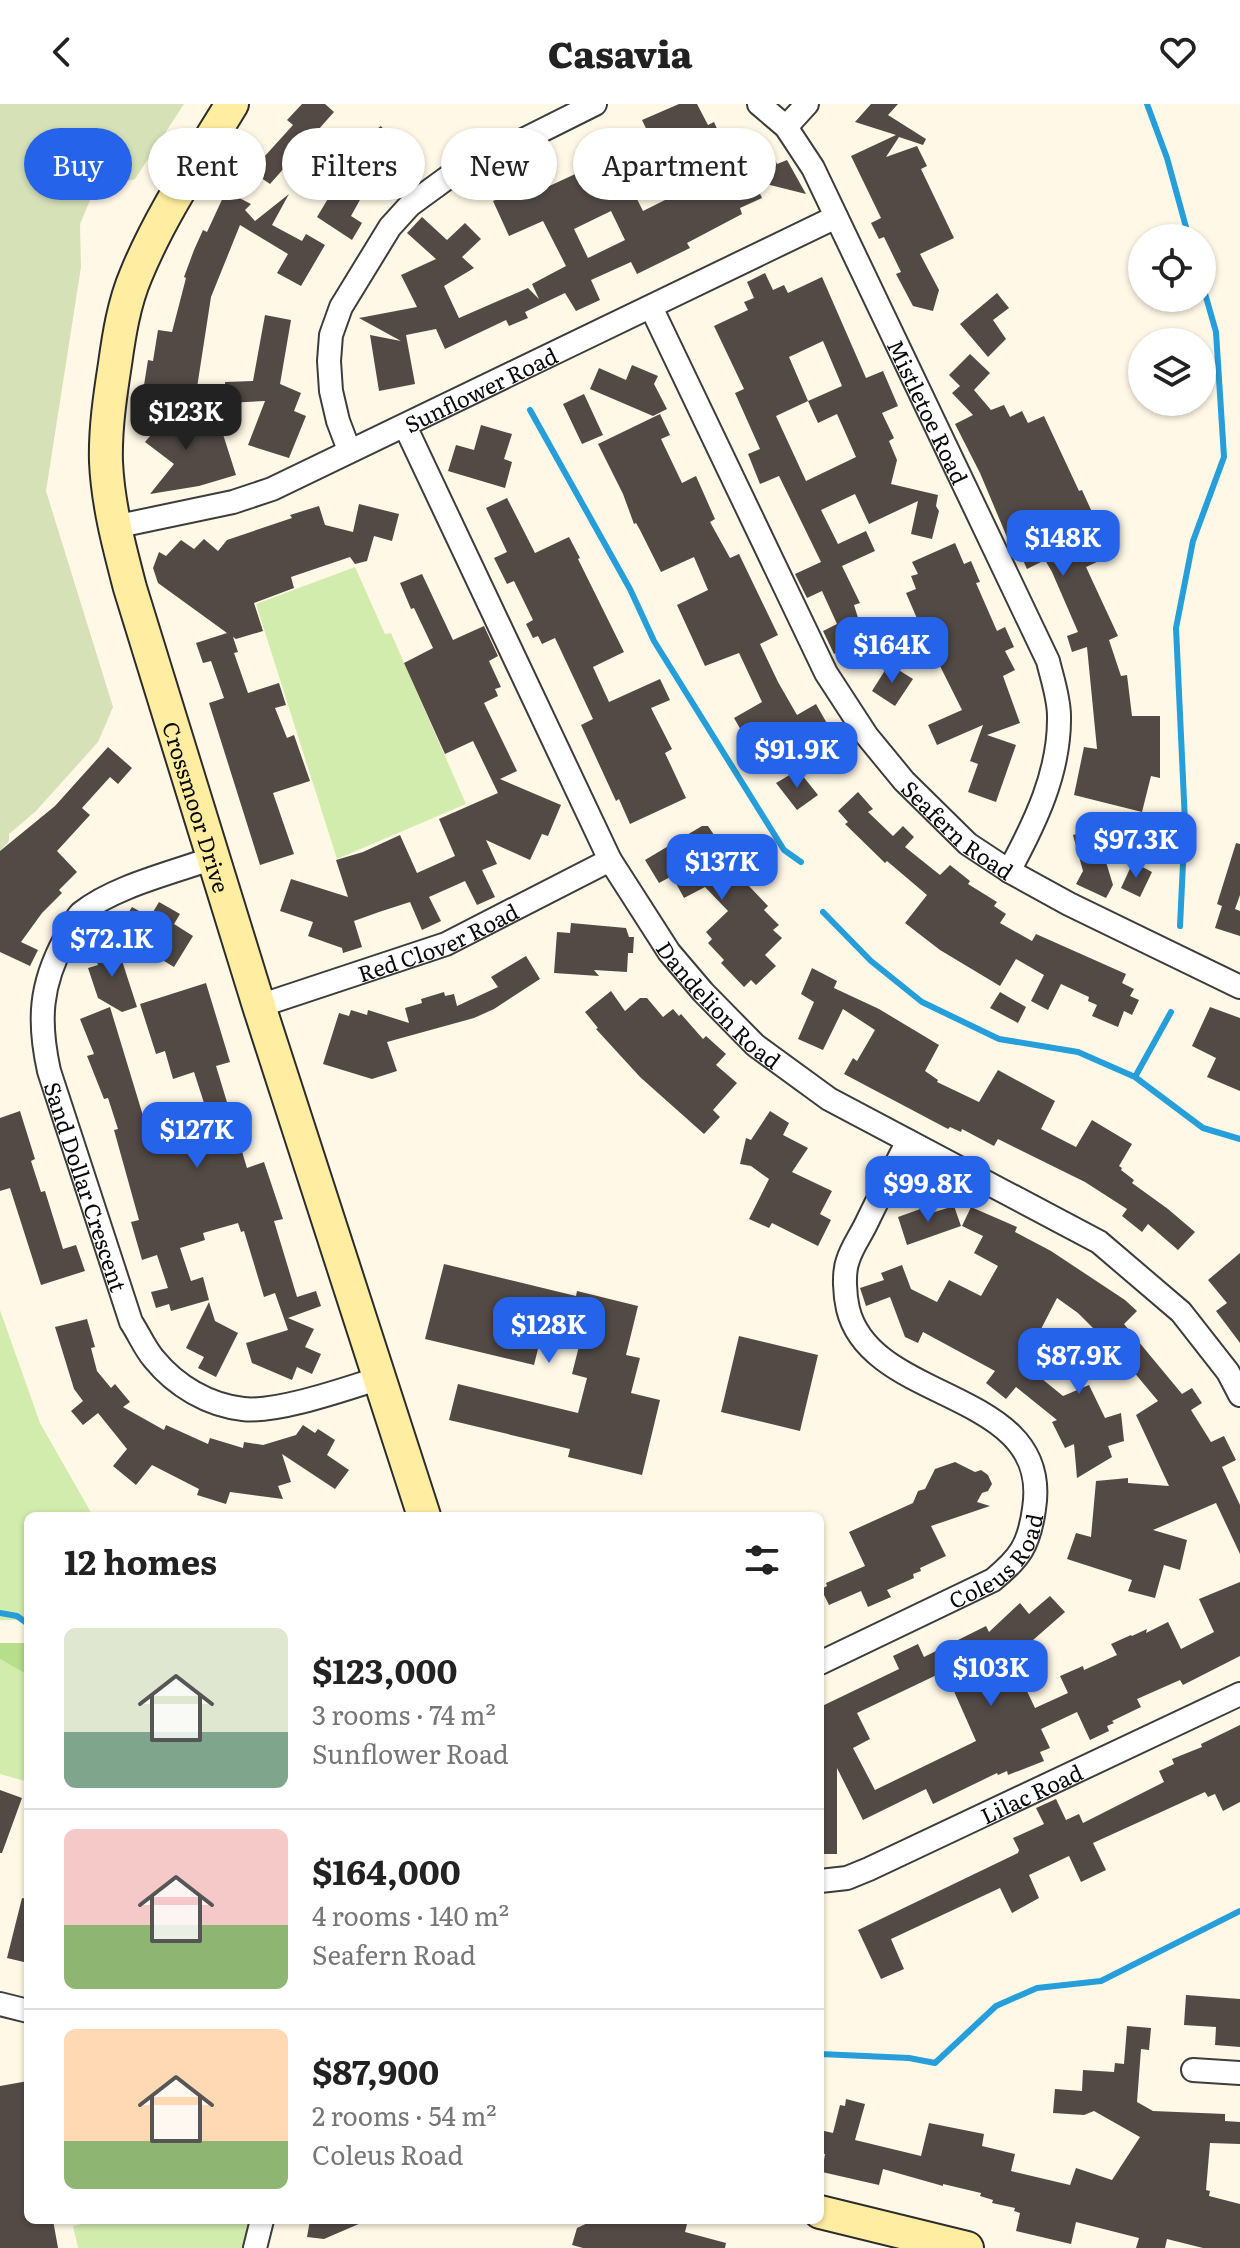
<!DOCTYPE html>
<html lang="en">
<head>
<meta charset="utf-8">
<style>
  :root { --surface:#fff; --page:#f2f2f2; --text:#222; --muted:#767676; --line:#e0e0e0; --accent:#2563eb }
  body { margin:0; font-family:Literata,serif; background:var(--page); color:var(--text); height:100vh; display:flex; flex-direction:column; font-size:30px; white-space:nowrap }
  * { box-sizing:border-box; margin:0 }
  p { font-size:26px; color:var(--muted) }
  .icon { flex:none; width:44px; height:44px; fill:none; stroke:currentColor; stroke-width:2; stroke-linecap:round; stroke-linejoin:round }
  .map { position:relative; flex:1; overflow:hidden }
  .sheet { position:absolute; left:24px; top:1408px; width:800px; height:712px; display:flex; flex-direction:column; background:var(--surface); border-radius:12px; box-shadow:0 2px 6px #0004 }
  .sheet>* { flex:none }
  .hud { position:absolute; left:24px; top:24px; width:800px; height:72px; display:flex; gap:16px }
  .controls { position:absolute; left:1128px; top:120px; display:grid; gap:16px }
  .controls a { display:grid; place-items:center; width:88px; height:88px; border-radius:50%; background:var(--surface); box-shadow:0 2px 6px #0004; font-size:40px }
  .price { position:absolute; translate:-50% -68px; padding:0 18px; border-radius:16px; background:var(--accent); color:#fff; font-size:26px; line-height:52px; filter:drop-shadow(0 2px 4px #0008) }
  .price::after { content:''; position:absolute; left:50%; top:48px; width:24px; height:18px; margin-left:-12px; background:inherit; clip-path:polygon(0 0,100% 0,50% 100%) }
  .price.selected { background:#222; color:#fff }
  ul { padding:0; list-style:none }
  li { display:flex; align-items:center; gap:24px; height:200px; padding:0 40px }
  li+li { border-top:2px solid var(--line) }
  li span { display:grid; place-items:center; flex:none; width:224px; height:160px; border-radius:12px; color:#555 }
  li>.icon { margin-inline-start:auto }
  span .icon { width:96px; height:96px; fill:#fffc; stroke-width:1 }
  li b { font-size:34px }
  h2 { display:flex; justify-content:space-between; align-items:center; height:96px; padding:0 40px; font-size:34px }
  .tag { padding:0 28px; border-radius:36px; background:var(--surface); box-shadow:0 2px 6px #0004; font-size:28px; line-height:72px }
  .tag.selected { background:var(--accent); color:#fff }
  header { display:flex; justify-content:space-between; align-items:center; height:104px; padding:0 40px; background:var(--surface); font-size:36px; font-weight:800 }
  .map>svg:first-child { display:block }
  .green { fill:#d2ecad }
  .forest { fill:#b6de8b }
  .cemetery { fill:#d6e1b7 }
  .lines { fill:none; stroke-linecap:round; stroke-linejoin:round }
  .stream { stroke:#269eda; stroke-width:6 }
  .building { fill:#534a45; fill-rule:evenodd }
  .street-casing { stroke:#3d3d3d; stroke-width:26 }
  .secondary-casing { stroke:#2c2c2c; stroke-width:36 }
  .street { stroke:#fff; stroke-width:22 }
  .secondary { stroke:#ffeea1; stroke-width:32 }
  .labels { text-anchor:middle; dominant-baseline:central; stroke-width:8; stroke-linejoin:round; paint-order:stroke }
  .street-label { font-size:22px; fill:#0a0a0a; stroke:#fff }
</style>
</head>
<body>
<header><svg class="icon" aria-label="back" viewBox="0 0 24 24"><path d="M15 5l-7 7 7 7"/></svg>Casavia<svg class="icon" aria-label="heart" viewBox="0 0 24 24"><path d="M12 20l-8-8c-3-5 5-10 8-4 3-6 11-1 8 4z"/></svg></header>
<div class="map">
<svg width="1240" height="2144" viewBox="0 0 1240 2144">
  <rect width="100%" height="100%" fill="#fff8e6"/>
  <path class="green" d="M355 463 385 530 391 529 466 700 337 755 256 500Z
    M0 1206 40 1319 93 1412H28V1516H0Z
    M0 1555 28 1571V1678L0 1670Z
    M100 2116H262L255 2144H78L73 2122Z"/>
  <path class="forest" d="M0 1539H28V1571L0 1555Z"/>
  <path class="cemetery" d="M0 0H184L135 75 94 87 80 120 81 163 46 387 113 603 98 638 36 707 9 730V737L0 747Z"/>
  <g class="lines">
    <path class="stream" d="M1147 0 1167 54 1189 134
      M530 306 630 485 654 537 784 746 801 758
      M823 808 871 857 922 898 999 935 1078 948 1135 973 1203 1024 1240 1035
      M1180 822 1185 718 1176 524 1193 437 1224 353 1216 228 1202 179
      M1135 973 1171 908
      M0 1509 17 1512 28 1520
      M820 1950 909 1954 935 1959 996 1902 1037 1884 1101 1877 1240 1807"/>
  </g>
  <path class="building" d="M302 0H325L334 8 270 80 248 65 258 50 264 53 293 21 287 16Z
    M679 0H697L708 21 714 18 723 38 745 28 750 41 764 34 777 60 787 56 806 90 754 77 762 94 740 104 742 110 687 139 690 144 637 170 631 158 591 176 600 196 576 207 565 189 525 208 528 214 509 222 506 216 445 245 436 225 406 231 415 280 379 287 370 231 401 237 359 214 417 203 401 171 436 155 407 129 422 113 447 136 465 119 481 135 462 153 474 164 444 182 459 214 528 184 539 195 532 180 566 162 543 117 509 132 493 97 530 80 533 86 543 81 545 84 651 35 642 16ZM660 55 662 59 665 58 679 89 643 107 625 71ZM611 107 625 136 588 154 574 125Z
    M871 0H898L888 11 926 35 923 41 899 33 886 53 917 42 927 62 921 65 954 134 920 150 939 186 933 207 913 202 896 170 901 168 884 133 879 135 871 119 881 114 851 52 896 31 855 18Z
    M381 22 401 48 376 67 355 91 361 94 351 112 362 119 352 136 317 113 344 68 355 55 347 45Z
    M226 87 251 100 245 106 255 117 289 90 272 121 302 137 306 130 325 141 301 182 277 169 288 150 240 121 211 193 196 290 144 281 148 256 153 257 158 226 172 228 186 174 184 173 194 146 203 126 207 128Z
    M765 169 773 186 784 181 788 189 822 173 866 274 883 267 898 302 882 309 894 334 889 337 897 356 891 380 938 391 936 402 939 407 932 435 911 430 918 397 869 420 855 390 821 406 838 440 866 427 875 447 842 462 860 499 854 501 860 520 853 522 859 534 850 538 851 542 834 550 823 527 837 520 822 487 807 494 795 470 821 458 779 372 760 380 748 350 760 345 735 289 744 285 714 222 748 206 744 198 754 194 747 178ZM823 237 842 282 808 297 789 253ZM808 297 818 319 837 310 856 353 806 377 776 312Z
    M997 189 1009 204 993 216 1006 235 988 253 960 220Z
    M265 211 291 216 280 280 301 289 294 307 306 312 289 354 248 341 265 297 226 299 225 278 253 277Z
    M970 250 990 269 974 286 991 306 1004 301 1010 313 1022 307 1028 319 1044 312 1079 387 1082 386 1092 408H1090L1110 452 1086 463 1118 532 1109 536 1121 572 1127 571 1132 612H1160V674L1151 672 1142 708 1074 691 1084 643 1097 645 1087 543 1072 548 1067 532 1078 528 1052 468 1045 456 1027 465 1017 443 1012 445 980 369 955 320 973 311 952 289 960 282 949 271Z
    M632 261 658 272 654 280 667 305 653 312 590 285 599 264 626 276Z
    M584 290 603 331 582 340 563 300Z
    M154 298 194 332 221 324 236 371 199 382 150 390 174 360 145 338 150 332 136 320Z
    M660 310 670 331 661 335 682 379 696 372 715 415 710 418 730 454 739 450 778 531 760 540 778 578 797 611 816 600 829 623 818 629 822 635 795 651 792 646 774 654 761 633 749 640 734 614 762 598 739 549 705 562 677 501 708 486 694 453 661 468 640 426 636 419 634 420 623 390 598 340Z
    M481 321 512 330 504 355 512 358 505 384 448 367 456 341 474 346Z
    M507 394 535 449 569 433 580 454 578 455 624 548 593 563 609 598 660 575 670 596 651 604 672 645 665 649 686 694 630 720 619 695 616 697 581 621 593 615 555 534 542 540 538 532 533 534 526 520 533 516 514 477 507 480 494 454 507 448 486 404Z
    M359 400 399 410 392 437 374 432 367 457 355 460 350 453 291 473 294 484 254 499 263 527 236 535 233 533 238 548 234 549 248 589 279 579 286 601 275 604 287 634 294 631 310 677 273 689 294 750 260 761 209 599 224 594 211 557 203 559 196 539 227 529 158 479 153 464 159 448 166 452 181 436 194 445 204 435 218 447 227 436 292 414 290 411 319 402 325 421 353 428Z
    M955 439 964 460 971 457 980 478 976 479 997 527 1005 523 1014 543 1005 547 1015 566 1003 572 1020 619 987 631 1016 641 996 698 968 688 978 660 970 657 983 621 937 641 928 621 962 606 932 546 931 547 906 489 916 485 911 472 918 470 912 458Z
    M422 470 453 536 484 522 498 552 489 557 501 583 495 585 498 592 484 599 517 667 500 675 561 701 548 732 542 730 530 756 486 736 497 760 482 766 495 793 477 801 465 777 429 793 441 817 422 826 410 798 379 808 354 817 362 843 343 849 342 844 308 832 313 818 280 807 291 775 348 793 336 756 363 748 400 731 417 769 455 752 439 715 498 689 473 637 445 650 404 559 433 544 414 504 411 505 400 479Z
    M889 560 913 575 895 602 872 587Z
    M108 643 132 664 118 680 110 673 82 704 90 711 57 747 77 768 59 786 62 789 42 809 21 838 38 846 30 862 0 848V747L55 702Z
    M798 666 818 691 797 706 776 679Z
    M858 688 873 705 868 708 893 732 903 722 914 733 905 743 940 771 950 761 970 777 968 780 997 798 994 802 1006 810 1000 819 1032 837 1036 830 1126 870 1122 879 1134 885 1130 892 1139 896 1132 911 1124 907 1118 923 1092 912 1097 901 1088 897 1089 893 1061 880 1048 906 1031 897 1044 871 1016 855 1000 882 940 846 905 819 927 791 887 757 885 759 845 720 848 718 838 707Z
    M702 722H708L748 781 768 802 764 806 779 821 773 826 782 834 765 851 776 862 756 881 751 876 744 883 721 859 724 856 708 839 712 835 706 828 728 807 705 783 684 794 672 772 659 779 645 756Z
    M1096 725 1113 781 1106 794 1076 780 1083 767 1073 731Z
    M1236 739 1240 740V791L1235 805 1240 807V832L1215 824 1222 802 1217 800Z
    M1133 758 1152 768 1140 793 1121 784Z
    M159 798 180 810 174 820 193 832 174 863 116 828 132 803 150 813Z
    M571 819 626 824 629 833H634L633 849H628L627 868 594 866 599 872 554 869 557 828 570 829Z
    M114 832 137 903 122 908 98 894 88 864 98 861 94 849 105 846Z
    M526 852 540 875 494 905 474 914 387 938 397 967 372 975 323 960 339 909 349 912 351 906 367 911 368 906 409 919 405 904 422 899 421 895 444 888 445 892 454 890 457 902 498 883 491 873Z
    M812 864 837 877 834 884 879 905 939 941 925 967 938 976 937 978 979 998 998 966 1055 997 1041 1025 1076 1043 1092 1016 1132 1040 1119 1062 1122 1064 1121 1066 1134 1076 1132 1079 1168 1105 1195 1128 1178 1146 1148 1120 1142 1128 1122 1112 1127 1105 1085 1078 998 1035 994 1042 962 1025 961 1028 950 1023 948 1025 844 970 853 954 857 957 875 926 843 905 823 946 798 935 814 898 801 890Z
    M206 879 230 958 216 962 247 1064 264 1058 283 1115 274 1117 297 1193 316 1187 321 1202 288 1214 314 1225 305 1243 321 1250 312 1270 297 1263 292 1276 252 1259 246 1239 288 1226 275 1189 264 1193 244 1127 241 1128 238 1119 203 1129 205 1136 180 1144 191 1177 203 1173 209 1196 171 1207 169 1200 156 1204 151 1188 168 1184 157 1151 142 1156 131 1118 139 1116 114 1026 118 1025 108 994 104 995 87 952 94 950 80 915 110 903 151 1038 181 1029 176 1013 205 1002 194 968 173 975 165 947 156 950 140 900Z
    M611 887 625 907 640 894H647L663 913 673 905 679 912 681 910 703 935 706 932 726 950 716 961 737 979 713 1006 720 1013 704 1030 640 973 596 925 598 924 585 908Z
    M1000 888 1026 903 1018 919 990 904Z
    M1210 903 1240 914V987L1207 973 1216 954 1192 942Z
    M20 1007 35 1055 31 1057 41 1088 45 1087 63 1145 76 1141 85 1167 41 1181 10 1084 0 1087V1014Z
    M770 1007 789 1019 783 1031 808 1044 792 1068 832 1087 820 1110 831 1116 818 1142 772 1119 769 1124 749 1115 769 1075 751 1062 740 1060 746 1034 751 1036Z
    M954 1102 961 1122 907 1141 898 1113 926 1103 928 1110Z
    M971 1103 1017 1123 1015 1128 1051 1147 1125 1196 1137 1207 1124 1220 1182 1290 1192 1284 1202 1299 1191 1306 1211 1338 1224 1332 1236 1356 1222 1363 1240 1401V1450L1216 1399 1153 1426 1187 1436 1180 1466 1164 1461 1155 1494 1128 1487 1132 1476 1067 1455 1076 1429 1091 1433 1096 1377 1128 1374V1379L1169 1382 1136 1311 1158 1297 1117 1248 1078 1209 1057 1194 1040 1227 1042 1228 1020 1257 1063 1292 1089 1281 1105 1314 1121 1309 1124 1337 1108 1342 1112 1353 1077 1374 1074 1340 1065 1344 1052 1318 1057 1316 1016 1283 1006 1295 986 1279 995 1267 923 1228 918 1239 905 1233 890 1193 866 1202 860 1184 884 1176 881 1169 902 1161 911 1185 937 1198 949 1176 981 1192 998 1162 974 1149 983 1132 962 1122Z
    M1240 1149V1239L1216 1207 1227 1199 1208 1176Z
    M444 1160 576 1192 577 1187 638 1202 626 1251 640 1254 631 1289 660 1296 642 1371 568 1353 570 1345 449 1316 458 1280 578 1309 587 1274 572 1270 583 1226 545 1217 534 1261 425 1235Z
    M209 1198 215 1217 238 1229 216 1273 198 1264 204 1253 186 1244Z
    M87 1215 95 1243 91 1244 97 1267 111 1284 115 1280 130 1298 123 1303 164 1326 166 1321 208 1340 210 1334 243 1344 244 1338 263 1341 296 1331 303 1321 315 1329 318 1325 335 1336 327 1351 349 1366 335 1385 282 1350 291 1378 278 1382 283 1395 230 1388 226 1400 197 1391 199 1385 152 1361 136 1381 113 1362 127 1345 98 1309 83 1321 71 1307 83 1297 74 1285 55 1223Z
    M739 1232 818 1251 800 1327 721 1308Z
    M955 1358 975 1368 981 1366 988 1371 992 1380 988 1387 982 1389 977 1398 990 1402 931 1422 946 1452 920 1464 921 1467 913 1470 914 1474 887 1486 891 1493 868 1503 861 1487 829 1501 821 1485 827 1482 826 1479 865 1462 849 1428 913 1399 918 1387 925 1385 935 1365Z
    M1240 1478V1552L1183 1581 1180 1576 1137 1595 1141 1603 1112 1617 1114 1619 1107 1622 1109 1627 1090 1636 1077 1608 1041 1625 1050 1644 1040 1648 1044 1657 1008 1671 1007 1667 998 1671 997 1669 933 1700 926 1685 863 1716 837 1664V1750H820V1603L899 1565 893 1552 918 1540 924 1553 986 1522 989 1528 1020 1499 1029 1510 1050 1492 1065 1508 1007 1559 1021 1588 1026 1585 1035 1604 1068 1589 1060 1572 1083 1562 1084 1566 1117 1551 1111 1540 1131 1531 1132 1532 1147 1525 1146 1529 1168 1518 1181 1545 1214 1528 1199 1495ZM945 1567 976 1637 875 1686 853 1644 870 1635 857 1609Z
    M1240 1621V1698L1223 1707 1215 1690 1208 1693 1205 1688 1093 1739 1106 1766 1081 1778 1069 1752 1029 1771 1039 1794 1012 1809 1000 1784 891 1835 904 1865 881 1875 858 1826 1018 1749 1019 1746 1013 1734 1044 1720 1036 1704 1056 1695 1066 1716 1079 1710 1083 1719 1164 1678 1159 1667 1174 1660 1172 1655 1202 1643 1201 1640Z
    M0 1686 22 1694 2 1749H0Z
    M22 1794 28 1795V1859L7 1854Z
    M1186 1891 1240 1895V1943L1215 1941 1216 1923 1184 1921Z
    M1127 1922 1151 1924 1149 1946 1141 1945 1137 1998 1153 2007 1225 2010V2017L1240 2018V2040L1210 2039 1206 2086 1210 2087 1209 2092 1240 2100V2144H1203L1167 2135 1165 2144H1136L1139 2134 1076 2118 1071 2140 1016 2127 1020 2109 1014 2107 1015 2104 992 2099 993 2096 980 2092 981 2089 943 2080V2082L883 2065 879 2081 822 2068 825 2050 820 2049V2026L833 2029 840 2001 845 2002 846 1995 865 2000 855 2036 921 2052 929 2019 984 2030 982 2042 1015 2050 1011 2067 1070 2081 1076 2064 1112 2076 1140 2033 1094 2007 1084 2011 1053 2009 1055 1985 1082 1987 1083 1966 1114 1968 1115 1959 1124 1960Z
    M28 1977V2116H53L58 2144H0V1982Z
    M310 2116H368L324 2135 307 2133Z
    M594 2116H688L685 2128 726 2139 725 2144H583L572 2141 577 2124Z"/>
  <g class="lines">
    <defs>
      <g id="street">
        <path id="s1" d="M759 0 786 23 813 64 1048 557C1052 574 1059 594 1059 612 1060 668 1035 719 1009 767"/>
        <path d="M786 23 807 0"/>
        <path id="s2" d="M651 203 826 569 867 632 904 677 968 740 1009 767 1069 800 1240 883"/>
        <path id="s3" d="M405 322 610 756 669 848 703 888 755 941 829 995 1099 1138 1181 1208 1228 1268 1240 1291"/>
        <path d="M349 346 338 317 331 287 329 257 331 231 341 203 390 123 410 101 447 74 595 0"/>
        <path id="s4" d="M114 423 233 398 272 385 836 113"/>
        <path id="s5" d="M213 754C172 769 115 782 81 809 74 816 70 827 65 835 40 881 38 917 49 967L131 1218C139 1230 145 1245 154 1255 176 1282 208 1301 243 1305 277 1309 345 1285 380 1274"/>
        <path id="s6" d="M259 902 446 840 610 756"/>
        <path id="s7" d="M820 1559 993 1476C1020 1454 1029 1441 1034 1405 1053 1284 871 1301 848 1205 845 1192 843 1169 848 1156 852 1143 861 1131 867 1118 880 1091 894 1064 908 1037"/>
        <path id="s8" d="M820 1777 847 1774 869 1765 1240 1590"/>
        <path d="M0 1900 28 1907"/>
        <path d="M1193 1966 1240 1969"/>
        <path d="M255 2144 262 2116"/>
      </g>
      <g id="secondary">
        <path id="s9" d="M232 0C198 56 161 110 136 171 124 199 119 231 115 260 110 292 105 326 106 358 108 401 119 442 130 484L259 902 424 1412"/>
        <path d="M820 2108 967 2144"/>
      </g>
    </defs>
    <use href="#street" class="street-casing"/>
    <use href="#secondary" class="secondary-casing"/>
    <use href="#street" class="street"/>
    <use href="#secondary" class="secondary"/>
  </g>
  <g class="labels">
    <g class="street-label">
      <text stroke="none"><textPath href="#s4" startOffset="394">Sunflower Road</textPath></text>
      <text stroke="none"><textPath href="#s1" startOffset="354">Mistletoe Road</textPath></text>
      <text stroke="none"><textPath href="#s9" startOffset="744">Crossmoor Drive</textPath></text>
      <text stroke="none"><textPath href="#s2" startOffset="612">Seafern Road</textPath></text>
      <text stroke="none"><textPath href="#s6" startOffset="190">Red Clover Road</textPath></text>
      <text stroke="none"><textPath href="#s3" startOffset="662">Dandelion Road</textPath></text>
      <text stroke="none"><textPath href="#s5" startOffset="432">Sand Dollar Crescent</textPath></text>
      <text stroke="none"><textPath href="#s7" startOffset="208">Coleus Road</textPath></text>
      <text stroke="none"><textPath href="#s8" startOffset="230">Lilac Road</textPath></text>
    </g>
  </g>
</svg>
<div class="controls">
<a><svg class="icon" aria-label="locate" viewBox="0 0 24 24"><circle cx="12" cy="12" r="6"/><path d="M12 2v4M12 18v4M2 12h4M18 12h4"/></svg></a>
<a><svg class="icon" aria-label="layers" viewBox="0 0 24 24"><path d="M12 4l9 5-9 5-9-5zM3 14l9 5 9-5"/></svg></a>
</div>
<b class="price selected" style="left:186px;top:348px">$123K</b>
<b class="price" style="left:1063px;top:474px">$148K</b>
<b class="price" style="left:892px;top:581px">$164K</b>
<b class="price" style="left:797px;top:686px">$91.9K</b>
<b class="price" style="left:1136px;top:776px">$97.3K</b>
<b class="price" style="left:722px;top:798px">$137K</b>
<b class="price" style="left:112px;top:875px">$72.1K</b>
<b class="price" style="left:197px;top:1066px">$127K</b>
<b class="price" style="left:928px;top:1120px">$99.8K</b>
<b class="price" style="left:549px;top:1261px">$128K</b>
<b class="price" style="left:1079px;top:1292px">$87.9K</b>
<b class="price" style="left:991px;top:1604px">$103K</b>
<div class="hud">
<a class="tag selected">Buy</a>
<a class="tag">Rent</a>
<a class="tag">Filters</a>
<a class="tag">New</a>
<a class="tag">Apartment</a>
</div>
<section class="sheet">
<h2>12 homes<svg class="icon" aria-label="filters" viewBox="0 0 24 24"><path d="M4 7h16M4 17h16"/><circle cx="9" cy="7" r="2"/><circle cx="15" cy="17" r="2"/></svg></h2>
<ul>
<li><span style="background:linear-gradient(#dfe7d0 65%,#7fa58c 0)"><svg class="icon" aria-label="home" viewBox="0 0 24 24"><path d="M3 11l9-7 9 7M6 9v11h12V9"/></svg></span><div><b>$123,000</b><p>3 rooms · 74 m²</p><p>Sunflower Road</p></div></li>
<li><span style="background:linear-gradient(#f6c9c9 60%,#8fb573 0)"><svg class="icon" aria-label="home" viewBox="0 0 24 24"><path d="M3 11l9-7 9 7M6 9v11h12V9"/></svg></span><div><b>$164,000</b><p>4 rooms · 140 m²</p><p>Seafern Road</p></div></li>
<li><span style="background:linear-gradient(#ffd9b3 70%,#8fb573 0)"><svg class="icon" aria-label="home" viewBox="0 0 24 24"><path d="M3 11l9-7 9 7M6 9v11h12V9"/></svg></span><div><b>$87,900</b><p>2 rooms · 54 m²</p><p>Coleus Road</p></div></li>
</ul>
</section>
</div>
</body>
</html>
